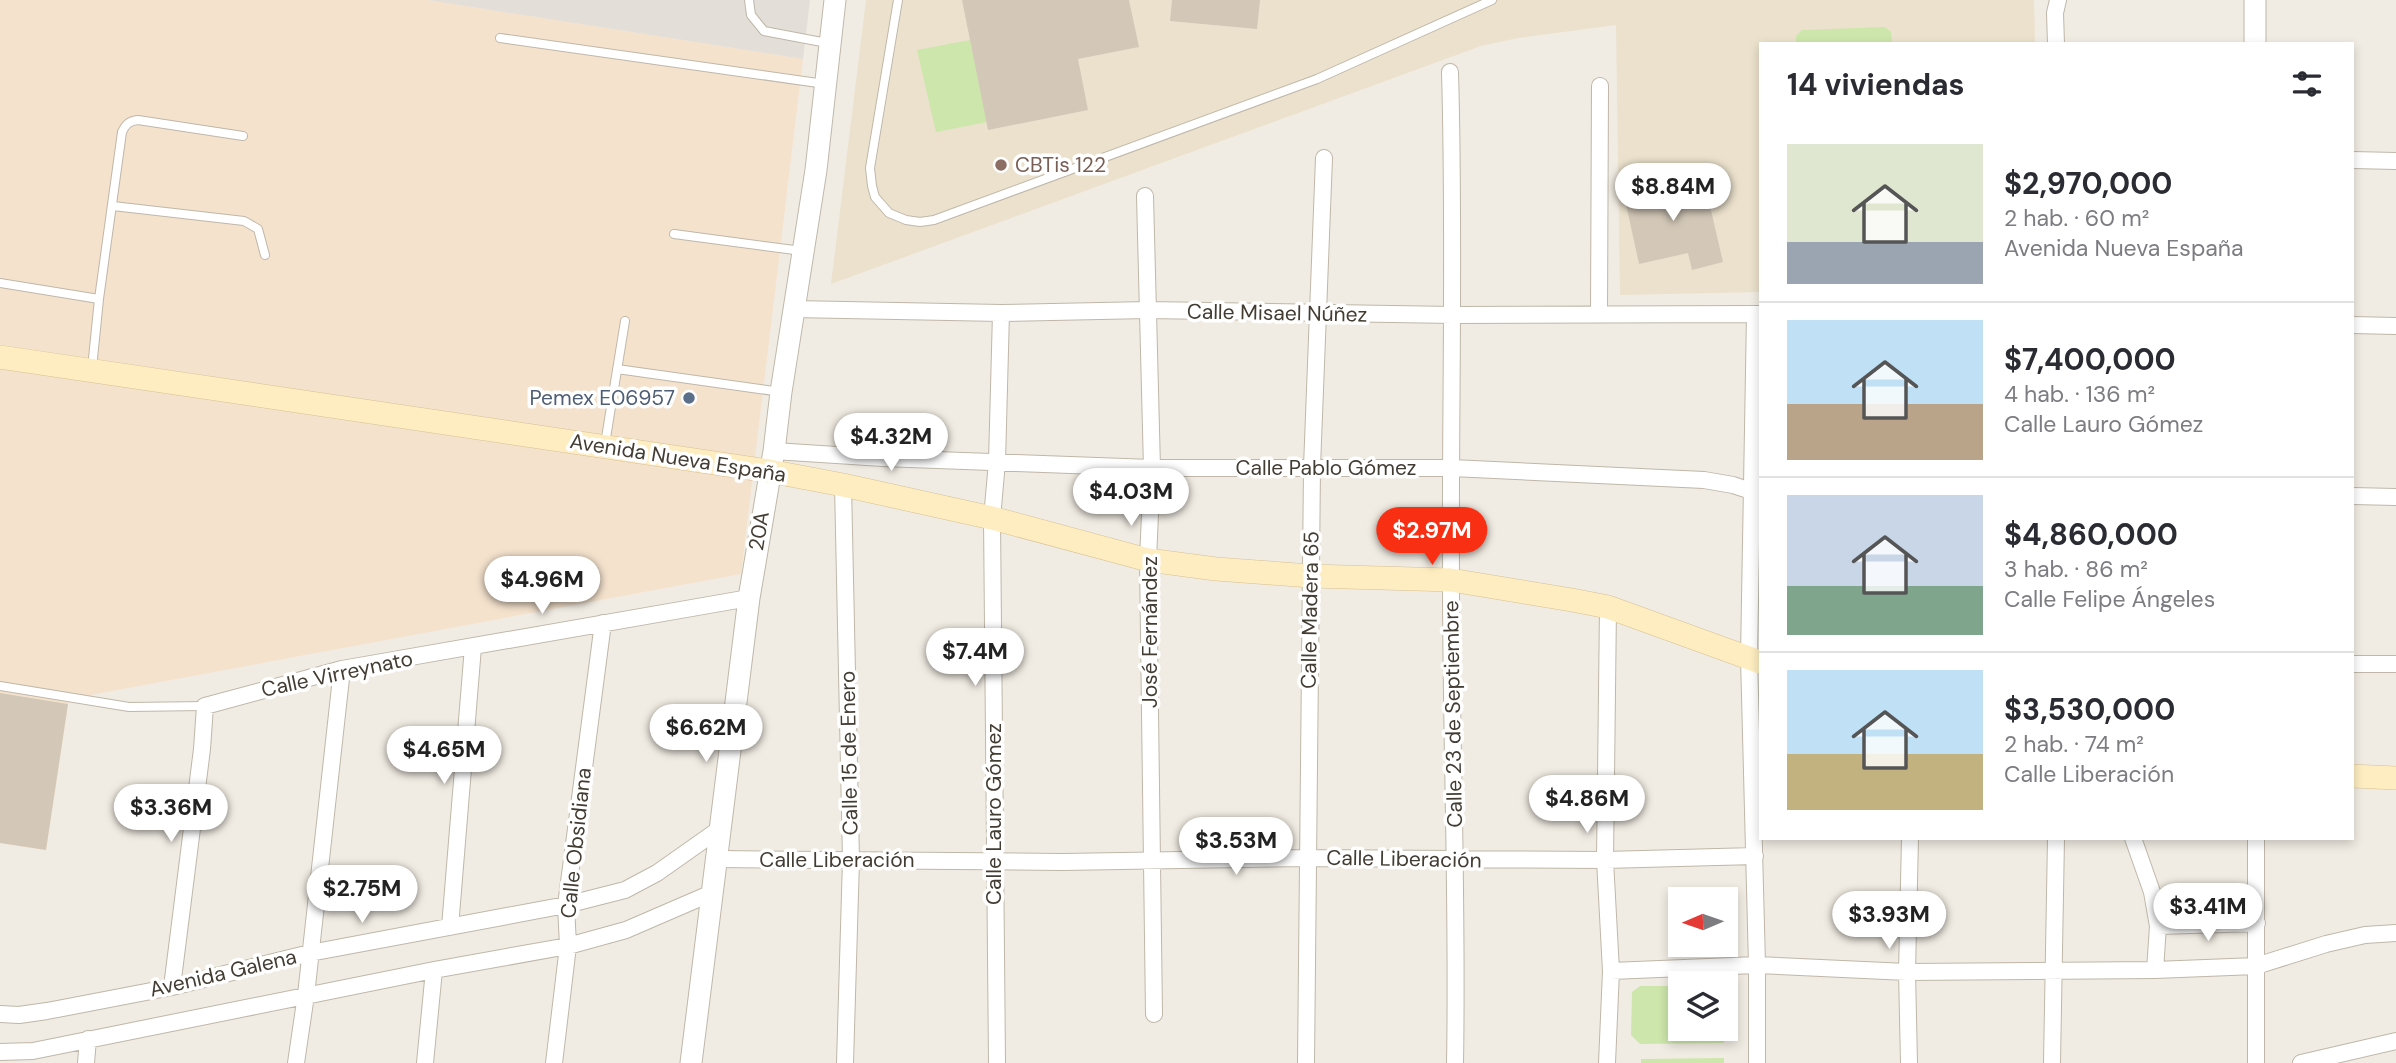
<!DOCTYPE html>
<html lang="es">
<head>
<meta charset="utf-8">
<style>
  :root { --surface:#fff; --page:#f2f2f3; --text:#2b2b33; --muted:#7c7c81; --line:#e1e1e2; --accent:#f82f13 }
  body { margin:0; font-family:"DM Sans",sans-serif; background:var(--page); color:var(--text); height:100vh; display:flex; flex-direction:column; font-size:26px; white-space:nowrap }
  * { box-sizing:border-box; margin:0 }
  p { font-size:23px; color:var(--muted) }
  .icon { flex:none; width:38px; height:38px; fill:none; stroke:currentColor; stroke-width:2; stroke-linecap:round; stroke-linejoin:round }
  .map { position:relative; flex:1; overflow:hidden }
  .drawer { position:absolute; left:1759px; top:42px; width:595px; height:798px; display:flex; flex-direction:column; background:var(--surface); border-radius:0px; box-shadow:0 4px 10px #0003 }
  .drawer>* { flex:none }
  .needle { width:46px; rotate:268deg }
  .controls { position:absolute; left:1668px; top:887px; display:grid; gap:14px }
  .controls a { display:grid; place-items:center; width:70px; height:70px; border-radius:0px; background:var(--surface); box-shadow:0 4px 10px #0003; font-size:35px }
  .price { position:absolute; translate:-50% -60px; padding:0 16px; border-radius:24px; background:#fff; color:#222; font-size:23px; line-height:46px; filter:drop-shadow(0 2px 4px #0008) }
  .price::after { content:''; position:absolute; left:50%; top:42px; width:21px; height:16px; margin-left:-10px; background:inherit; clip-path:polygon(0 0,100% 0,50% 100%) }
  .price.active { background:var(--accent); color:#fff }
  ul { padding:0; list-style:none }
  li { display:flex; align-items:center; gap:21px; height:175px; padding:0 28px }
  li+li { border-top:2px solid var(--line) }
  li span { display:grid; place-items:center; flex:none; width:196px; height:140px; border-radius:0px; color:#555 }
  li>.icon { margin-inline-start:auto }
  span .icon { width:84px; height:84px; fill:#fffc; stroke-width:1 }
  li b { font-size:30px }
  h2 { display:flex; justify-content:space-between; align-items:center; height:84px; padding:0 28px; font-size:30px }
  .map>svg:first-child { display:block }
  .commercial { fill:#f4e2cd }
  .industrial { fill:#e3ded8 }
  .education { fill:#ebe1cc }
  .green { fill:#cde6ab }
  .building { fill:#d3c8b8 }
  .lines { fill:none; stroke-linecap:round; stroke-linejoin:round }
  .service-casing { stroke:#bfb7a9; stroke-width:10 }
  .minor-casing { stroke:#bfb7a9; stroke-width:18 }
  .tertiary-casing { stroke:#bfb7a9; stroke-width:23 }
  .secondary-casing { stroke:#d5c195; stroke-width:24 }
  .service { stroke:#fff; stroke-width:8 }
  .minor { stroke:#fff; stroke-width:16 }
  .tertiary { stroke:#fff; stroke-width:21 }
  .secondary { stroke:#feedc0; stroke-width:23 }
  .education-dot { fill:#8d6e63; stroke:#fff; stroke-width:2.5 }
  .service-dot { fill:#5c6f8a; stroke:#fff; stroke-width:2.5 }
  .labels { text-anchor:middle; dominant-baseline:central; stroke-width:7; stroke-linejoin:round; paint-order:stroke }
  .education-label { font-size:21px; fill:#785e54; stroke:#fff; text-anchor:start }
  .street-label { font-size:21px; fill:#433c33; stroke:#fff }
  .service-label { font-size:21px; fill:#4e5e75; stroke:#fff; text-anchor:end }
</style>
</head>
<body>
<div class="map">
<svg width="2396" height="1063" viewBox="0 0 2396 1063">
  <rect width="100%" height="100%" fill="#f1ece3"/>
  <path class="commercial" d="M0 0H428L803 59 741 574 69 699 46 850 0 843Z"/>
  <path class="industrial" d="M428 0H810L803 59Z"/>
  <path class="education" d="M866 0H2034L2035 44H1760V292L1620 295 1616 25 1518 38 1481 46 831 284Z"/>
  <path class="green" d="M1885 27 1891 32 1892 44H1796V36L1802 30Z
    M970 40 987 122 936 132 917 50Z
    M1640 986H1680V1029H1726V989L1730 992 1731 1033 1723 1043 1640 1044 1631 1035 1632 992Z
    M1724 1058V1063H1641V1059Z"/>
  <path class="building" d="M962 0H1129L1139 47 1078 59 1088 110 988 130Z
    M1172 0H1260L1257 29 1170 21Z
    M1656 171 1660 192 1704 180 1723 262 1692 270 1688 253 1639 264 1624 195 1644 191 1640 174Z
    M0 693 68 704 46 850 0 843Z"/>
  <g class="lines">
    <defs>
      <path id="service" d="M749 0 751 15 764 31 827 43
        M898 0 870 168 872 186 875 197 889 213 906 220 920 222 934 220 1317 79 1492 0
        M500 38 825 84
        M113 206 244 221 258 229 265 255
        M674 234 802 251
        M0 283 99 299
        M92 368 99 299 122 132C126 124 129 121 138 120L243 136
        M617 369 781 392
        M605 444 625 321
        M0 686 129 707 205 706"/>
      <path id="minor" d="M2056 44 2055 13 2058 0
        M1450 72C1455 241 1450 411 1451 581 1451 741 1458 902 1455 1063
        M2352 160 2396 161
        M1145 196 1152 468 1148 560 1154 1014
        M793 309 1001 313 1148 310 1453 315 1760 314
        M1599 313 1600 86
        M1755 314 1749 657 1757 965V1063
        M2352 325 2396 326
        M774 451 883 458 1152 468H1452L1704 480 1733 485 1760 494
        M843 485 851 860 845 1063
        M2352 496 2396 497
        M2352 664H2396
        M2133 838 2152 892 2158 926 2155 970
        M717 859 1062 862 1307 858 1605 860 1755 856
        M2158 926 2257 923
        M450 927 473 647
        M1611 971 1757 965 1907 972 2155 970 2256 966 2326 944 2365 935 2396 933
        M172 987 202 749 205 706 342 669 749 598
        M0 1014 19 1015 47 1011 172 987 310 953 566 905 625 890 657 873 718 830
        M0 1052 33 1051 434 970 568 946 626 930 714 892
        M86 1063 88 1039
        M296 1063 306 995 342 669
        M425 1063 434 970
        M554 1063 568 946 566 905 603 623
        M997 1063 992 518 997 462 1001 313
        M1306 1063 1312 467 1324 158
        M1607 1063 1611 971 1605 860 1608 607
        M1909 1063 1907 972 1910 838
        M2052 1063 2056 838
        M2256 1063V838
        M2301 1063 2396 1041"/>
      <path id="tertiary" d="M2255 0V44
        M691 1063 749 598 774 451 781 392 816 170 835 0"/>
      <path id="secondary" d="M0 357 769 471 843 485 992 518 1148 560 1216 569 1311 576 1451 580 1572 600 1608 607 1760 662
        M2352 776 2396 778"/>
    </defs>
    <use href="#service" class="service-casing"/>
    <use href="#minor" class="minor-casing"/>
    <use href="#tertiary" class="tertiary-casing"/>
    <use href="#secondary" class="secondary-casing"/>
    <use href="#service" class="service"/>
    <use href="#minor" class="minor"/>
    <use href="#tertiary" class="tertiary"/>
    <use href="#secondary" class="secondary"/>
  </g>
  <circle class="education-dot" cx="1001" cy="165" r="7"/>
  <circle class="service-dot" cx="689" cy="398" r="7"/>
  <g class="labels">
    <g class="education-label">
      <text x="1015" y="165">CBTis 122</text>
    </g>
    <g class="street-label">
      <text transform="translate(1277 313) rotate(1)">Calle Misael Núñez</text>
      <text transform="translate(678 458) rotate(9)">Avenida Nueva España</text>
      <text x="1326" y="468">Calle Pablo Gómez</text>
      <text transform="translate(759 531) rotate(-81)">20A</text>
      <text transform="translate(1310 610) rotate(-89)">Calle Madera 65</text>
      <text transform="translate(1150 632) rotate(-90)">José Fernández</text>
      <text transform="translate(337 674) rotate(-12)">Calle Virreynato</text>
      <text transform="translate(1453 714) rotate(-91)">Calle 23 de Septiembre</text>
      <text transform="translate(849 753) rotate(-91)">Calle 15 de Enero</text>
      <text transform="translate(994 814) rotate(-90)">Calle Lauro Gómez</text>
      <text transform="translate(576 843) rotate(-84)">Calle Obsidiana</text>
      <text transform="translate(1404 859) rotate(1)">Calle Liberación</text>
      <text x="837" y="860">Calle Liberación</text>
      <text transform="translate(223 973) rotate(-13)">Avenida Galena</text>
    </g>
    <g class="service-label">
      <text x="675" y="398">Pemex E06957</text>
    </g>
  </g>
</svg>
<div class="controls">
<a><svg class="needle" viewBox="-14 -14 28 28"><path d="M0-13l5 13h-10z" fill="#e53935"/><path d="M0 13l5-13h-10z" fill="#7c7c81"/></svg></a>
<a><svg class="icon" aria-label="layers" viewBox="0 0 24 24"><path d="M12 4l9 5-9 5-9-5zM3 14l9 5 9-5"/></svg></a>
</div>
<b class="price" style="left:1673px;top:223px">$8.84M</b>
<b class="price" style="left:891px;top:473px">$4.32M</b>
<b class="price" style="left:1131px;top:528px">$4.03M</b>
<b class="price active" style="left:1432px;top:567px">$2.97M</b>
<b class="price" style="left:542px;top:616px">$4.96M</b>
<b class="price" style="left:975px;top:688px">$7.4M</b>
<b class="price" style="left:706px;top:764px">$6.62M</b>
<b class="price" style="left:444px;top:786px">$4.65M</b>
<b class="price" style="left:1587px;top:835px">$4.86M</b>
<b class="price" style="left:171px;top:844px">$3.36M</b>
<b class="price" style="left:1236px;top:877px">$3.53M</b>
<b class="price" style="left:362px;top:925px">$2.75M</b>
<b class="price" style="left:2208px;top:943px">$3.41M</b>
<b class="price" style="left:1889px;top:951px">$3.93M</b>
<section class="drawer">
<h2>14 viviendas<svg class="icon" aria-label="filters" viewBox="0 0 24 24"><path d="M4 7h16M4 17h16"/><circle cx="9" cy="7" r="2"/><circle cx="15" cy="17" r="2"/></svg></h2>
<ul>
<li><span style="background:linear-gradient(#dfe7d0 70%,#9aa5b1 0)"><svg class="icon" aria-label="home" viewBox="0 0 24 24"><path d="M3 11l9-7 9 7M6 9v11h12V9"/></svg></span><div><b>$2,970,000</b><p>2 hab. · 60 m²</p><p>Avenida Nueva España</p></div></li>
<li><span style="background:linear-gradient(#bfe0f5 60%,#b9a48a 0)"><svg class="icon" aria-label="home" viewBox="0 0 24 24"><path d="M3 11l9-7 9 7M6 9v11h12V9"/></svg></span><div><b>$7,400,000</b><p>4 hab. · 136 m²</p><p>Calle Lauro Gómez</p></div></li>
<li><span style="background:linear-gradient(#c9d6e8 65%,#7fa58c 0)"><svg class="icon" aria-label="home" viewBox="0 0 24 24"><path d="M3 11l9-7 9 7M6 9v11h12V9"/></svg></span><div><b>$4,860,000</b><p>3 hab. · 86 m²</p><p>Calle Felipe Ángeles</p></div></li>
<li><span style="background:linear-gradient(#bfe0f5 60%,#c2b280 0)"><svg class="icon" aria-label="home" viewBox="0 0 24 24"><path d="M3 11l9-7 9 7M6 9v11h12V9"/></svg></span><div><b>$3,530,000</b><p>2 hab. · 74 m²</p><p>Calle Liberación</p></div></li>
</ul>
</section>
</div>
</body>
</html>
